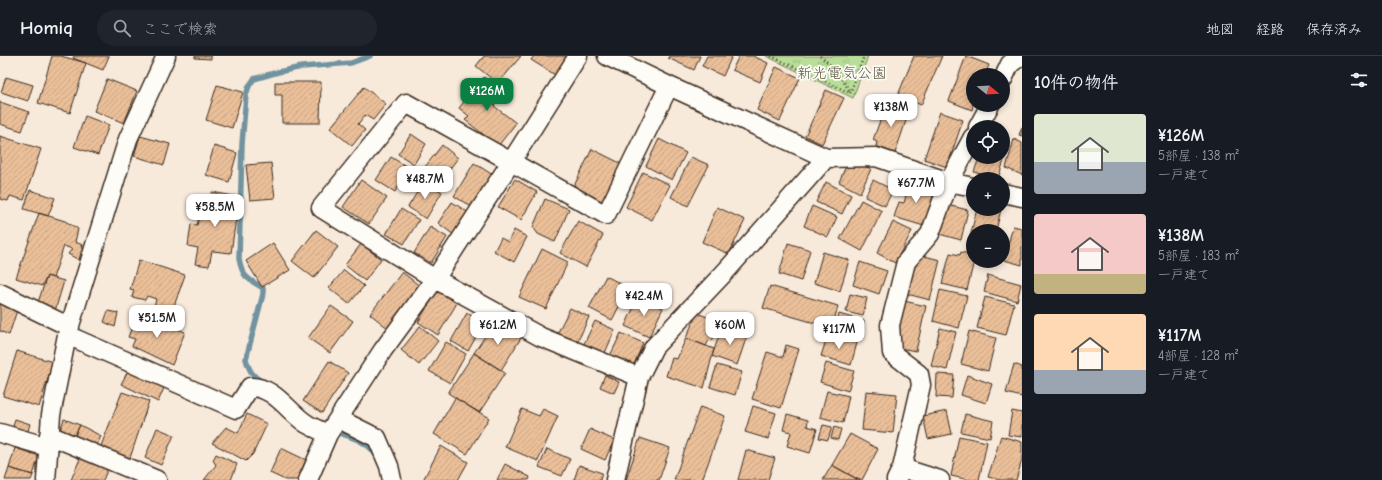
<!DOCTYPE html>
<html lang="ja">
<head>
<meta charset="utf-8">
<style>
  :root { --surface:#171b24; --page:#20242c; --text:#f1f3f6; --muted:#9ea1a6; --line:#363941; --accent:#0b8043 }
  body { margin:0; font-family:"Comic Neue","Klee One",sans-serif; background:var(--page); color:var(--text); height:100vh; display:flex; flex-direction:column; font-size:15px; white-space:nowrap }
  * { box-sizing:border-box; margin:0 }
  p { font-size:13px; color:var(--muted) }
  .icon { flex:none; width:22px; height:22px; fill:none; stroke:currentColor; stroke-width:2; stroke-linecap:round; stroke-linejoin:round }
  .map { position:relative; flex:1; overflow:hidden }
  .panel { display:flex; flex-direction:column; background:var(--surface); width:360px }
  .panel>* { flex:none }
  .needle { width:26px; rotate:108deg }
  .fabs { position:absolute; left:966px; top:12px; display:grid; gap:8px }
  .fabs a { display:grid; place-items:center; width:44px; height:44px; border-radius:50%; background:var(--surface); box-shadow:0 2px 6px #0003; font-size:20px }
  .price { position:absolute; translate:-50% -34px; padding:0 9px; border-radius:8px; background:#fff; color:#222; font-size:13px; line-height:26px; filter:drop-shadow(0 1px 2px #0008) }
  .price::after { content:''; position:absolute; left:50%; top:24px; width:12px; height:9px; margin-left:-6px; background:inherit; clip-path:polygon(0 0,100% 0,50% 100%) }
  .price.current { background:var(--accent); color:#fff }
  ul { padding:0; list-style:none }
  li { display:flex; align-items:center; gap:12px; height:100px; padding:0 12px }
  li span { display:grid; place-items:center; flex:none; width:112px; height:80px; border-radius:4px; color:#555 }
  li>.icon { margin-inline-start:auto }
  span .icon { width:48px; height:48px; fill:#fffc; stroke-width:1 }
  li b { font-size:17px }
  h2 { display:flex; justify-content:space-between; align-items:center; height:48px; padding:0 12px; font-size:17px }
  header { display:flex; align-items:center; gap:24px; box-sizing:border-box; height:56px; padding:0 20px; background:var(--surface); border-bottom:1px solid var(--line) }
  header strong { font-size:19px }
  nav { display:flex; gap:22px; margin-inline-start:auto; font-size:14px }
  .search { width:280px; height:36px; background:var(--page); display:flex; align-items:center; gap:10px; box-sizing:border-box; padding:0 14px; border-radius:22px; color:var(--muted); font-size:15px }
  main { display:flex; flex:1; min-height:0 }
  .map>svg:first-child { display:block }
  .park { fill:url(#park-tufts); stroke:#7a845c }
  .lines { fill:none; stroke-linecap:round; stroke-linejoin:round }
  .stream { stroke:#7193a0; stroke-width:5.5 }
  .building { fill:url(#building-hatch); stroke:#3b2a1e }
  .minor-casing { stroke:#3b2a1e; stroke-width:21 }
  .path { stroke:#3b2a1e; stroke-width:2.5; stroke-dasharray:1 3; stroke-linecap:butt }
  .minor { stroke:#fdfcf7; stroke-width:18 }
  .labels { text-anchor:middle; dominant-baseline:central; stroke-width:3.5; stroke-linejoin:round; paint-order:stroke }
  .park-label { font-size:15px; fill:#5a573d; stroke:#fdfcf7 }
</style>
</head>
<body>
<header>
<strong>Homiq</strong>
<div class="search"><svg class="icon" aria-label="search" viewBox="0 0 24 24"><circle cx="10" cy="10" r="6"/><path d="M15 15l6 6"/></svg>ここで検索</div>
<nav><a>地図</a><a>経路</a><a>保存済み</a></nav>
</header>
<main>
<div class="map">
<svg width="1022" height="424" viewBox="0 0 1022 424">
  <defs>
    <pattern id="park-tufts" width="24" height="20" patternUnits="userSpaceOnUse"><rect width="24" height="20" fill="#b8de99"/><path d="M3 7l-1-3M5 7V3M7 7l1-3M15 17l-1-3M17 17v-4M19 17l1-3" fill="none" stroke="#9fbf83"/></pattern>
    <pattern id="building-hatch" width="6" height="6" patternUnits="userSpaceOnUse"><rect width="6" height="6" fill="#eabf99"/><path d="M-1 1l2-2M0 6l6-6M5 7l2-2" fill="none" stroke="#caa483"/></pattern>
  </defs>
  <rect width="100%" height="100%" fill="#f7eadb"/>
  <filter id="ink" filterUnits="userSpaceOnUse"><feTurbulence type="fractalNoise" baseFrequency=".025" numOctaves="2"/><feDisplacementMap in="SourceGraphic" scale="8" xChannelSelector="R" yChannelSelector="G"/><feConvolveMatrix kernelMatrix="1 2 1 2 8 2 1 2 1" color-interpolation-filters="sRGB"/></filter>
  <g filter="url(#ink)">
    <path class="park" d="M766 0H868L853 42Z"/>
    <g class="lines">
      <path class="stream" d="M262 325C252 320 249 314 246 303L263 238V232C247 222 243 222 239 203L242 88 246 39 249 30 254 23 278 16 302 11 351 7 370 0
        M342 378C354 382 369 387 375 398"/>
    </g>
    <path class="building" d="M52 0H61L86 7 70 57 38 47Z
      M74 0H109L103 14 73 2Z
      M195 0H211V3L195 2Z
      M484 0H521L498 28 476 10Z
      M534 0H573L560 22 531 4Z
      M669 0H700L694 14 668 2Z
      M707 0H732L723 20 702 10Z
      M739 0H753L768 7 760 26 732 14Z
      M914 0H942L921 49 898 39Z
      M966 0 989 9 985 19H973V49L972 54 949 45Z
      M776 11 800 22 780 65 757 54Z
      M6 21 33 29 28 45 1 36Z
      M484 21 504 37 494 50 516 67 498 90 465 64 469 60 459 52Z
      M107 23 137 35 124 67 94 55Z
      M275 26H321L320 67H282V39H275Z
      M217 29 243 36 232 72 206 64Z
      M364 31 386 48 373 64 365 59 358 68 365 74 352 90 330 72Z
      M826 34 844 42 822 88 805 80Z
      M0 46 29 56 22 75 0 68Z
      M886 48 909 56 895 97 876 90 877 86 873 84Z
      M940 56 963 64 947 111 924 103Z
      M85 60 109 69 98 99 74 91Z
      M1022 71V80L1019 79Z
      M411 78 426 88 414 108 398 98Z
      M0 80 41 93 24 144 10 140 8 145 0 143Z
      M140 80 170 88 164 109 134 100Z
      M659 83 686 97 672 124 646 110Z
      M1014 83 1022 87V119L1006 112Z
      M1003 87 1009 89 998 123 974 116 979 102 989 106 991 101H1003Z
      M442 89 458 102 441 124 425 111Z
      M214 90 237 97 229 126 206 119Z
      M592 93 626 110 604 148 573 132Z
      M391 101 409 112 395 136 376 124Z
      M691 101 709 109 688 150 671 141Z
      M849 103 871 113 860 137 839 126Z
      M271 107 275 142 250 144 246 109Z
      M474 107 493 119 473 152 454 140Z
      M643 116 670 129 652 164 626 151Z
      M515 123 537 136 521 164 498 151Z
      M361 124 387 142 369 168 343 151Z
      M873 124 893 134 885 150 865 141Z
      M915 124 936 131 924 170 894 161 899 146 904 147 909 128 914 130Z
      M424 125 442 136 426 163 408 151Z
      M826 126 851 139 842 158 816 146Z
      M30 134 55 142 48 160 24 153Z
      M212 136 239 141 231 197 212 195 209 210 195 208 198 192 188 190 191 168 197 169 200 157 208 159Z
      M545 143 569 153 555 186 538 178 533 171Z
      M861 144 882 155 862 195 840 183Z
      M452 146 469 157 454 179 438 167Z
      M947 149 968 154 961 184 939 178Z
      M812 150 837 161 828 181 804 170Z
      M717 151 745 164 729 198 702 186Z
      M401 153 419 164 404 188 386 178Z
      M977 153H1001L996 175H973V195L967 193Z
      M39 157 65 165 78 173 75 186 83 189 79 204 68 198 72 193 64 190 53 222 47 220 42 230 16 222Z
      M578 165 603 179 586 211 560 197Z
      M893 166 912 175 895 207 877 197Z
      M1013 170 1022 172V209L1004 204Z
      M430 171 447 181 431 207 414 197Z
      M316 174 338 191 314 222 292 205Z
      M514 174 527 181 514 206 494 195 501 182 508 186Z
      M273 187 290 214 262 231 246 205Z
      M788 187 810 194 801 225 779 218Z
      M361 188 381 203 365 225 345 209Z
      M542 193 568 206 546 253 519 241Z
      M823 196 849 204 840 235 814 227Z
      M961 196 973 199 974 205 967 234 942 228 950 197 960 199Z
      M917 198 940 204 930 244 907 238Z
      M139 204 185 219 168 267 154 262 155 258 152 257 156 243 147 240 145 244 132 241 134 234 130 233Z
      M860 206 887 215 879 238 853 229Z
      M344 214 364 230 349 248 329 232Z
      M402 216 421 231 389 273 370 258Z
      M988 219 1021 228 1017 245 984 236Z
      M47 220 64 225 55 255 37 249Z
      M606 220 629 232 612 264 589 252Z
      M770 230 838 250 832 272 763 252Z
      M940 234 967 240 959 272 933 265Z
      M437 235 457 247 438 279 418 266Z
      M850 238 867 242 863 260 846 256Z
      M639 240 663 252 649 281 625 270Z
      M985 241 1014 248 1006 279 977 272Z
      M0 245 18 251 9 279 0 275Z
      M904 245 926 250 916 295 894 291Z
      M331 250 353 265 330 297 308 282Z
      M570 252 589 261 577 287 557 278Z
      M108 255 118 257 115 271 104 266Z
      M467 257 484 267 468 295 451 285Z
      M697 257 720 266 712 285 709 284 706 290 686 282Z
      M839 258 864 265 860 281 835 275Z
      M144 259 185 276 172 309 132 290 135 283 128 281 135 263 142 264Z
      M495 265 521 282 501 314 474 297Z
      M595 265 615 274 604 299 583 290Z
      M420 270 438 285 419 309 401 294Z
      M722 271 747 280 737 309 712 300Z
      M940 272 956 276 947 314 931 310Z
      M969 275 996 282 988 315 961 308Z
      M621 277 643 287 633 311 610 300Z
      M828 278 857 287 851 309 821 300Z
      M686 282 714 293 704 332 666 320 672 302 677 303Z
      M446 286 466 298 450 327 429 315Z
      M786 289 799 293 781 352 752 343 767 296 783 301Z
      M17 295 53 306 39 351 3 340Z
      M474 297 505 317 479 357 448 337Z
      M329 305 348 317 322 357 303 345Z
      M826 307 854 315 848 335 820 326Z
      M1014 308 1022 311V341L1006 337Z
      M717 309 742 316 735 339 710 331Z
      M128 315 164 332 158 346 121 328Z
      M937 318 954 319 952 342 936 341Z
      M605 319 619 326 614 337 600 331Z
      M967 319 992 328 986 347 961 339Z
      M827 335 849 340 843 367 820 361Z
      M866 335 897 338 893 377 862 374Z
      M122 336 149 345 128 408 99 395Z
      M455 342 489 362 467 398 434 378Z
      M753 350 776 357 768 383 745 376Z
      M700 351 725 360 702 424H674Z
      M522 353 539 360 543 353 558 360 538 405 505 391Z
      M947 355 952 378 928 383 923 360Z
      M1012 355 1022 357V381L1008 379Z
      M247 358 267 368 253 398 246 405 212 387 226 371 238 377Z
      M787 358 808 364 807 370 817 373 810 397 787 390 791 376 783 374Z
      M965 358 993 365 990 382 961 376Z
      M15 363 30 368 27 378 12 374Z
      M64 363 80 369 73 383 59 377Z
      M80 369 101 380 95 394 73 383Z
      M823 369 832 371 828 384 819 382Z
      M834 371 841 373 838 384 831 382Z
      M157 372 174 379 161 409 145 402Z
      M590 373 614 384 605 404 581 393Z
      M850 378 878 393 862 424 857 423 832 409Z
      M959 380 987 386 979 424H970L951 420Z
      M1001 380 1022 386V404L1016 424H1000L988 421Z
      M640 382 670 392 659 424H626Z
      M441 390 468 406 458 424H423Z
      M15 392 39 400 33 419 9 412Z
      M281 392 306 404 297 424H285L270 417Z
      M547 393 570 403 562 420 539 411Z
      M746 394 775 402 768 424H738Z
      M82 398 109 410 103 424H71Z
      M216 398 237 408 231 424H204L216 409 213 404Z
      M505 408 530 421 529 424H497Z
      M579 409 602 417 600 424H574Z
      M832 409 857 423V424H823Z
      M9 412 33 419 31 424H5Z"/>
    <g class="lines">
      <defs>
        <path id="minor" d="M607 0 669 30 826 102 876 101 949 126 973 131
          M1003 23 1010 8 1021 0
          M978 71 990 49
          M1003 137 1022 141
          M0 237 70 271
          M67 279 236 353 250 331C274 330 289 357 307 368 314 372 321 375 328 378
          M639 321 541 281 435 223 321 152 406 47 606 159 669 30
          M339 363 377 382 389 410 392 424
          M0 377 48 391
          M49 379 157 424
          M902 412 940 424
          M46 424 51 359 67 279 128 83 166 0
          M308 424 328 378 383 294 435 223 511 106 578 0
          M615 424 639 321 654 291 726 215 826 102
          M896 424 902 412 921 329 919 318 892 297 890 269 906 206 930 178 949 126 973 81"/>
      </defs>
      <use href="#minor" class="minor-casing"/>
      <path class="path" d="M771 0 850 37
        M820 0C833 10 842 22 850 36
        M850 37 864 0"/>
      <use href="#minor" class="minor"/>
    </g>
  </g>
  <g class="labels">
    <g class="park-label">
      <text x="842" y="17">新光電気公園</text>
    </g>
  </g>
</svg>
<div class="fabs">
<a><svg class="needle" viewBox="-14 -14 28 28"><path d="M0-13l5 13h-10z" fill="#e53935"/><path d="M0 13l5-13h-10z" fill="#9ea1a6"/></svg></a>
<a><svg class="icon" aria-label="locate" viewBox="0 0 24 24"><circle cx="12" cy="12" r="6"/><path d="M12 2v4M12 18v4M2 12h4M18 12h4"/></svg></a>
<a>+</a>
<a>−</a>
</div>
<b class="price current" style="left:487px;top:56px">¥126M</b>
<b class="price" style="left:891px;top:72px">¥138M</b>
<b class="price" style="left:425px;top:144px">¥48.7M</b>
<b class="price" style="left:916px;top:148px">¥67.7M</b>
<b class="price" style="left:215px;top:172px">¥58.5M</b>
<b class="price" style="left:644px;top:261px">¥42.4M</b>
<b class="price" style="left:157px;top:283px">¥51.5M</b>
<b class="price" style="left:498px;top:290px">¥61.2M</b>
<b class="price" style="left:730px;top:290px">¥60M</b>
<b class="price" style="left:839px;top:294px">¥117M</b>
</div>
<section class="panel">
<h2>10件の物件<svg class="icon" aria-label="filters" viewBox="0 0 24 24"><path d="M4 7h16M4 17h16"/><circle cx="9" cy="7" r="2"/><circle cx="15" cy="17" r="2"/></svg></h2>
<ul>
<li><span style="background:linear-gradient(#dfe7d0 60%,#9aa5b1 0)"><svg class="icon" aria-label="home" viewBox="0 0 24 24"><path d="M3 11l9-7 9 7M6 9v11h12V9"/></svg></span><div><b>¥126M</b><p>5部屋 · 138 m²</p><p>一戸建て</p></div></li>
<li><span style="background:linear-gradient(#f6c9c9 75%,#c2b280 0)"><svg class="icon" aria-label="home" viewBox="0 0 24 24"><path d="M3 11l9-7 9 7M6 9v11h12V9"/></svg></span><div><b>¥138M</b><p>5部屋 · 183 m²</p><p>一戸建て</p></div></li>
<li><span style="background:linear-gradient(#ffd9b3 70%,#9aa5b1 0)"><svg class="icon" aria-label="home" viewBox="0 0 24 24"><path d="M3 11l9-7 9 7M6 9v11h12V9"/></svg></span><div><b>¥117M</b><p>4部屋 · 128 m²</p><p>一戸建て</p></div></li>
</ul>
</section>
</main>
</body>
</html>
